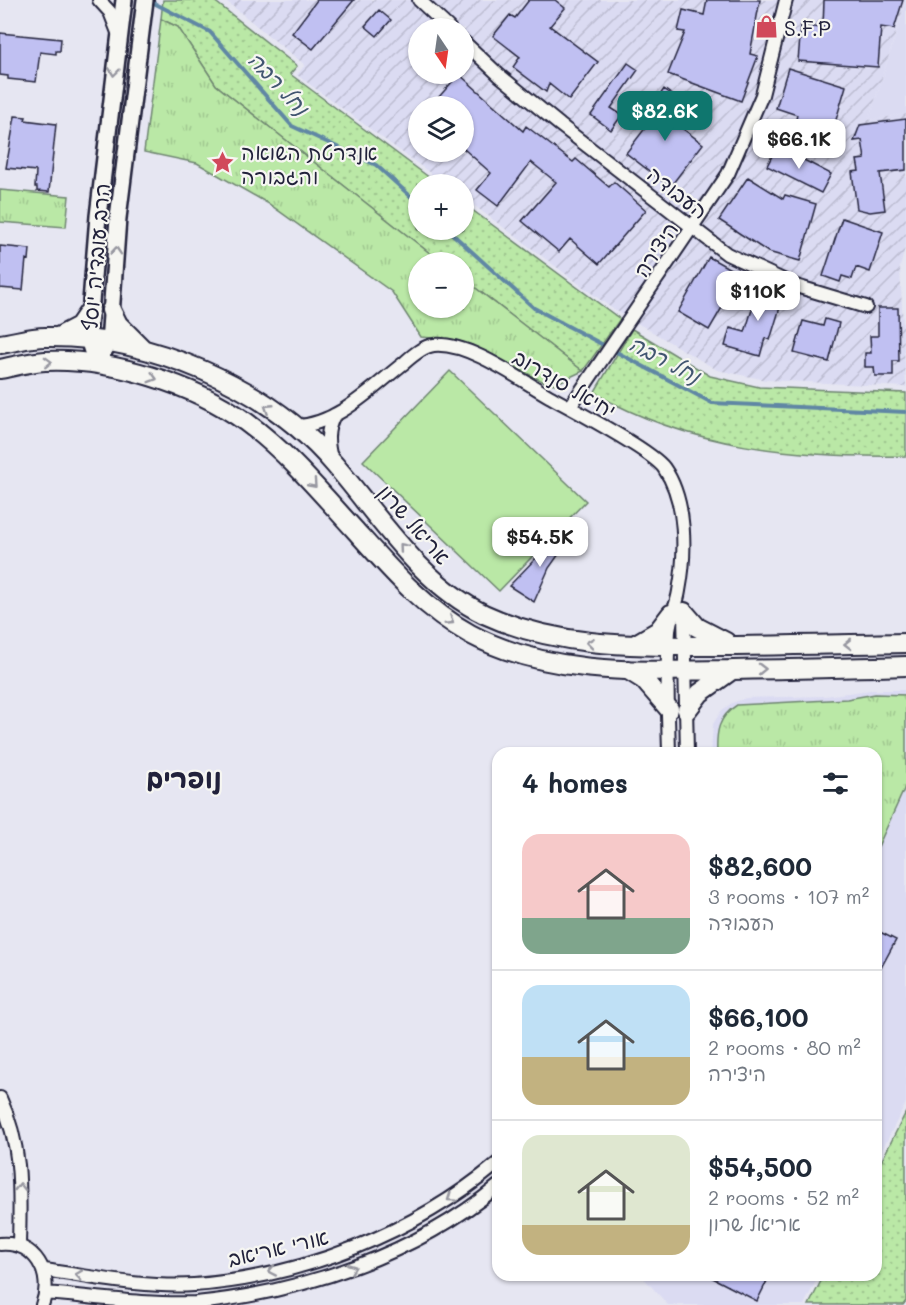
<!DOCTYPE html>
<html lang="en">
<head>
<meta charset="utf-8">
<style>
  :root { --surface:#fff; --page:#f2f2f3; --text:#1f2937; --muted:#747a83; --line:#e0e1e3; --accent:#0f766e }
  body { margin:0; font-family:Mali,"Playpen Sans Hebrew",sans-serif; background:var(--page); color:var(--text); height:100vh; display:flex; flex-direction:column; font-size:22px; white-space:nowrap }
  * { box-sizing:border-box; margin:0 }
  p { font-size:20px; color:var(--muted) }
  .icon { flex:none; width:33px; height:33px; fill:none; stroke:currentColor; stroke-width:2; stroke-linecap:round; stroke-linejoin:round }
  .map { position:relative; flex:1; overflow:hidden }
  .panel { position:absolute; left:492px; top:747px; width:390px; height:534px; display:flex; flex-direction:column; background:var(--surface); border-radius:18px; box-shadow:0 2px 4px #0004 }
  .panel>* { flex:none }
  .needle { width:39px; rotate:167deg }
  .buttons { position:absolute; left:408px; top:18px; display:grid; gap:12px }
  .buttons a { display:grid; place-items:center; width:66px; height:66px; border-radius:50%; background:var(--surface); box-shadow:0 2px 4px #0004; font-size:30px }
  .price { position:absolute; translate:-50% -51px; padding:0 14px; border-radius:12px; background:#fff; color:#222; font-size:20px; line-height:39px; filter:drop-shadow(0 2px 3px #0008) }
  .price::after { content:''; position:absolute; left:50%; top:36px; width:18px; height:14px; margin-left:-9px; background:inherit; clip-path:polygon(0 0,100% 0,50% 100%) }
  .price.selected { background:var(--accent); color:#fff }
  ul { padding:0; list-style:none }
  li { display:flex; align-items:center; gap:18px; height:150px; padding:0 30px }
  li+li { border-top:2px solid var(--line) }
  li span { display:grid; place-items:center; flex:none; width:168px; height:120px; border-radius:18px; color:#555 }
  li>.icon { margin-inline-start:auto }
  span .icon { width:72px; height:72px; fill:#fffc; stroke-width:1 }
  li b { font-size:26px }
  h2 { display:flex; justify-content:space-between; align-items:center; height:72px; padding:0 30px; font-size:26px }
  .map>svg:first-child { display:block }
  .built { fill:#dbdbf2 }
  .industrial { fill:url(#industrial-furrows); fill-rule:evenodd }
  .grass { fill:url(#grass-dots); stroke:#6e8570; stroke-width:1.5 }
  .park { fill:url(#park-tufts); stroke:#6e8570; stroke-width:1.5 }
  .pitch { fill:#bae8a6; stroke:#6e8570; stroke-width:1.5 }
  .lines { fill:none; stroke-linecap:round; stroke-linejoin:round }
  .stream { stroke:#6087a4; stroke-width:4 }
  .building { fill:#c0c0f2; stroke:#22223b; stroke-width:1.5 }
  .minor-casing { stroke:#22223b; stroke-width:16 }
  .tertiary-casing { stroke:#22223b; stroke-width:20 }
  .secondary-casing { stroke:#22223b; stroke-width:22 }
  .minor { stroke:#f6f6f2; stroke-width:12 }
  .tertiary { stroke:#f6f6f2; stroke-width:15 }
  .secondary { stroke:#f6f6f2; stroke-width:18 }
  .oneway { stroke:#9797a0 }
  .labels { text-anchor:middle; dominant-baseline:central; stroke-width:4.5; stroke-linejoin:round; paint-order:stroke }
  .poi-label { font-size:21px; fill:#22223b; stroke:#f6f6f2; text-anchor:start }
  .street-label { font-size:21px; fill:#22223b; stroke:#f6f6f2 }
  .water-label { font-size:22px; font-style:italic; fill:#415570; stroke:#f6f6f2 }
  .district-label { font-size:27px; font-weight:bold; fill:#22223b; stroke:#f6f6f2 }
</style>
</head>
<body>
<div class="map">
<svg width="906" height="1305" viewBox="0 0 906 1305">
  <defs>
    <pattern id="industrial-furrows" width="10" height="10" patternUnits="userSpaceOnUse" patternTransform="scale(1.5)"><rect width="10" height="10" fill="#dbdbf2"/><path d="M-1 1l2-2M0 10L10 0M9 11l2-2" fill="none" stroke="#bcbcd0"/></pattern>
    <pattern id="grass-dots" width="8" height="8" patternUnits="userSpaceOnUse" patternTransform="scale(1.5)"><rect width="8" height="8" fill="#bae8a6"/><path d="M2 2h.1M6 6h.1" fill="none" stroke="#a0c790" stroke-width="1.8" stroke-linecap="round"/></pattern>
    <pattern id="park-tufts" width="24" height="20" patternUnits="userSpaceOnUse" patternTransform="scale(1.5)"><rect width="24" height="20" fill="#bae8a6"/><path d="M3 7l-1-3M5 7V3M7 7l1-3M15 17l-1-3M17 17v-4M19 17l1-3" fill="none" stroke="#a0c790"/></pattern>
  </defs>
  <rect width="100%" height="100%" fill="#e6e6f2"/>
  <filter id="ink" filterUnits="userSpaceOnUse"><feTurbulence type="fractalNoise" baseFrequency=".0167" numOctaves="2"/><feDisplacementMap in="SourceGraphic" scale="12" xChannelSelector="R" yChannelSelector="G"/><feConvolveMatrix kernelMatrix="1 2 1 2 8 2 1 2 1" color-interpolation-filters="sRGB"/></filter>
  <g filter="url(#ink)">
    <path class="built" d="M906 1V114L869 120Z
      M871 690H906V1103L876 1162V753H711L713 724 722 710 732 703 746 698 825 696Z
      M641 1275H819L804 1305H668Z"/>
    <path class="industrial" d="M225 0H906L869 120 906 114V244L900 267 906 387 766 380 717 370 610 307 464 198V184H445L297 75 305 65ZM418 28H464V74H418ZM418 106H464V152H418Z"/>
    <path class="grass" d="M163 0H213L297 66 290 74 438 184H418V230H464V204L620 319 583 371 464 279V262H441L216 85 178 27 161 19Z
      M632 329 710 376 759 387 906 393V456C797 458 690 448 594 393Z
      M906 1112V1301L903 1305H809L824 1275H876V1172Z"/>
    <path class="park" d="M161 19 178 27 216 85 441 262H418V308H464V279L583 371 555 384 544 382 472 345 455 340 421 337 392 292 269 204 197 163 144 152Z
      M0 190 69 196 66 227 0 222Z
      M875 694 906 695V785L876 851V753H717C716 732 718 717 737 705L847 699Z"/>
    <path class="pitch" d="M450 371 586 501 499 591 363 461Z"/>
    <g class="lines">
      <path class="stream" d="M148 0 210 32 292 126 376 165 418 203
        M448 230 534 308 712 403 906 412"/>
    </g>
    <path class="building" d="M317 0H354L313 49 292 33Z
      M529 0H555L565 8 550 26 598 62 569 100 549 84 546 92 513 67 520 57 493 36 510 15 515 18Z
      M707 0H760L750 54 758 56 741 101 668 74 685 32 678 31 683 10 704 15Z
      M824 0H903L894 29 881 27 878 67 798 61 801 26 823 28Z
      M379 10 391 20 377 36 365 26Z
      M0 33 61 39 60 51H56V54L40 52 36 82 8 79V76L0 75Z
      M628 63 638 70 611 108 622 115 611 130 591 115Z
      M788 68 846 86 833 130 796 119 797 115 776 108Z
      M459 74 523 131 526 126 573 162 576 159 609 187 614 182 646 210 599 264 570 239 559 252 522 221 556 182 531 162 498 206 477 190 491 173 464 149V106H431Z
      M664 89 686 105 674 122 703 144 670 187 626 153 663 105 656 101Z
      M15 116 26 117 25 120 56 124 49 192 37 191V187H35L36 171 6 168Z
      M906 119V170L880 173 885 210 870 212 857 209 852 172 859 171 857 160 865 159 862 140 854 141 860 125Z
      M777 146 831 174 821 193 767 166Z
      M748 177 783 199 785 195 816 204 800 261 768 252 719 220Z
      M842 218 883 232 870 272 856 267 852 279 842 276 840 282 823 276Z
      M0 246 30 249 29 260 26 259 23 290 0 288Z
      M709 257 741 275 709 330 678 312Z
      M760 284 785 291 770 340 765 338 760 356 725 346 730 328 745 332Z
      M878 308H898L899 361H893V376H875L874 367H865V353H871L870 336H878Z
      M825 319 839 323 829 362 794 353 803 321 823 326Z
      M563 530 571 537 549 568 534 602 509 586Z
      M876 930 896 940 876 977Z
      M707 1275H770L757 1301Z"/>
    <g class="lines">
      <defs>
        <path id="minor" d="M99 0 110 12 119 35
          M419 0 449 28
          M464 42 499 75 560 125 727 254 796 286 866 307
          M570 407 728 174 762 95 786 0
          M296 426C337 425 373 387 404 363 412 356 423 346 434 345 469 342 519 379 549 396 572 409 651 450 664 468 687 501 686 554 679 591 677 605 670 617 669 631 666 671 668 712 669 753
          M331 459C327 442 326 431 334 415
          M684 613 687 753
          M0 1098C23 1148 20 1192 19 1246
          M0 1244C35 1241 54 1274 42 1305
          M44 1270C93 1277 144 1288 194 1285 303 1277 414 1233 498 1163
          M46 1293C95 1297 147 1305 196 1303 303 1292 415 1255 498 1186"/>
        <path id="tertiary" d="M96 364 109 343 118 218 145 0
          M96 364 88 339 98 216 124 0"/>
        <path id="secondary" d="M111 310 118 324 142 348
          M58 337 79 326 90 310
          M0 344C15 342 30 337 45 337 148 335 268 386 334 464 379 516 420 583 484 614 556 647 630 646 708 646 774 646 840 644 906 643
          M0 369C15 366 30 362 45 361 110 358 194 384 246 422 287 452 320 492 354 529 389 568 423 608 470 634 551 677 645 671 733 670 791 669 848 668 906 666
          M684 612 697 627 726 642
          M634 645 658 631 671 614
          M628 670 644 680 669 709
          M687 710 700 693 732 670"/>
      </defs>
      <use href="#minor" class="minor-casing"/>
      <use href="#tertiary" class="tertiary-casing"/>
      <use href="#secondary" class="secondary-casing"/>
      <use href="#minor" class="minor"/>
      <use href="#tertiary" class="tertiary"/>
      <use href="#secondary" class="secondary"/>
    </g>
    <defs><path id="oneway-chevron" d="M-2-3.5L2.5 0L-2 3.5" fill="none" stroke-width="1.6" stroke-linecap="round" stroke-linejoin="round" transform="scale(1.5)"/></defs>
    <g class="oneway">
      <use href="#oneway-chevron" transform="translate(114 72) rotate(97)"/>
      <use href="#oneway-chevron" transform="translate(116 251) rotate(-86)"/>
      <use href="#oneway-chevron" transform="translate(48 362) rotate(-2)"/>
      <use href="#oneway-chevron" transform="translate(153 378) rotate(16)"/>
      <use href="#oneway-chevron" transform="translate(268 408) rotate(-147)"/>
      <use href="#oneway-chevron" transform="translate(313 484) rotate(48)"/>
      <use href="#oneway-chevron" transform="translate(403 547) rotate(-130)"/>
      <use href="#oneway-chevron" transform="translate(450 621) rotate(33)"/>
      <use href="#oneway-chevron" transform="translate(590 643) rotate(-173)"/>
      <use href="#oneway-chevron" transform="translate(848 644) rotate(179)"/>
      <use href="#oneway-chevron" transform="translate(762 669) rotate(-1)"/>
      <use href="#oneway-chevron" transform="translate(20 1187) rotate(-90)"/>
      <use href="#oneway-chevron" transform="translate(451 1198) rotate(145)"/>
      <use href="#oneway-chevron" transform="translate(352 1268) rotate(-21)"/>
      <use href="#oneway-chevron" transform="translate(272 1271) rotate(169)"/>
      <use href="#oneway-chevron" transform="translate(79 1275) rotate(-172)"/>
    </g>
  </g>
  <defs>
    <symbol id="shop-bare" viewBox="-9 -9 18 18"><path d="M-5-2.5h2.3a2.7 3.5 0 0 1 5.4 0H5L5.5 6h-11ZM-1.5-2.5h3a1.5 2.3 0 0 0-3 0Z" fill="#d1495b" stroke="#f6f6f2" stroke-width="2.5" paint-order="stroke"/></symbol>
    <symbol id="sight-bare" viewBox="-9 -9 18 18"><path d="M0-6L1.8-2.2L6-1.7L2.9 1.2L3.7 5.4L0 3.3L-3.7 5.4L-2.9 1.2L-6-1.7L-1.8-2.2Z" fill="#d1495b" stroke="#f6f6f2" stroke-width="2.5" paint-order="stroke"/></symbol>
  </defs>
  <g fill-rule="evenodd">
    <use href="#shop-bare" x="750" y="10" width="33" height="33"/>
    <use href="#sight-bare" x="206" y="146" width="33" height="33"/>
  </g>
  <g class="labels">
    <g class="poi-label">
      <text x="784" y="27">S.F.P</text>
      <text x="241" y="151">אנדרטת השואה<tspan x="241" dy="24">והגבורה</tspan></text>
    </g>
    <g class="street-label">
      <text transform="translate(678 192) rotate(38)">העבודה</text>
      <text transform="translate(655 249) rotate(-56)">היצירה</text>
      <text transform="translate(95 257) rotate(-85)">הרב עובדיה יוסף</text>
      <text transform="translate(565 383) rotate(30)">יחיאל סנדרוב</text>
      <text transform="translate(415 524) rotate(49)">אריאל שרון</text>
      <text transform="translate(278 1247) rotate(-13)">אורי אריאב</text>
    </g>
    <g class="water-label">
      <text transform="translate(279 83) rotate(47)">נחל רבה</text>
      <text transform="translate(665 359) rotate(28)">נחל רבה</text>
    </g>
    <g class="district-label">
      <text x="184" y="777">נופרים</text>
    </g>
  </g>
</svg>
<div class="buttons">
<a><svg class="needle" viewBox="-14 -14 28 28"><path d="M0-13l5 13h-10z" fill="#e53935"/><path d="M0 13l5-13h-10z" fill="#747a83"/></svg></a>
<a><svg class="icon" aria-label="layers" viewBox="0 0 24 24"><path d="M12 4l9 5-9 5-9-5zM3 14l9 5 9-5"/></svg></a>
<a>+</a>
<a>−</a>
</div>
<b class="price selected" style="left:665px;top:142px">$82.6K</b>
<b class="price" style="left:799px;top:170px">$66.1K</b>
<b class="price" style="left:758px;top:322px">$110K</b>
<b class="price" style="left:540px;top:568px">$54.5K</b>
<section class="panel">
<h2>4 homes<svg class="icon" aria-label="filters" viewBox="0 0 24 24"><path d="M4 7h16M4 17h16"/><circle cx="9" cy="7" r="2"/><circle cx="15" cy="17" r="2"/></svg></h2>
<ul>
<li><span style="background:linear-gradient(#f6c9c9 70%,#7fa58c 0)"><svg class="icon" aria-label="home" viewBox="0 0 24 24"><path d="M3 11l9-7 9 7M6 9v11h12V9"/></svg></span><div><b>$82,600</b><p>3 rooms · 107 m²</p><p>העבודה</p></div></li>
<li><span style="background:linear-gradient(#bfe0f5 60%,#c2b280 0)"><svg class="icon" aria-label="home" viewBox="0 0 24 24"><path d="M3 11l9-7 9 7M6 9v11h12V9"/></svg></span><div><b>$66,100</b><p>2 rooms · 80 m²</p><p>היצירה</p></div></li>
<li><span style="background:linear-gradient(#dfe7d0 75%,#c2b280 0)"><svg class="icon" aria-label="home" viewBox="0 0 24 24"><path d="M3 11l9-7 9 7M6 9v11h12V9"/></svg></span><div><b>$54,500</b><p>2 rooms · 52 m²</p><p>אריאל שרון</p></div></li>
</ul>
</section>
</div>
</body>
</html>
